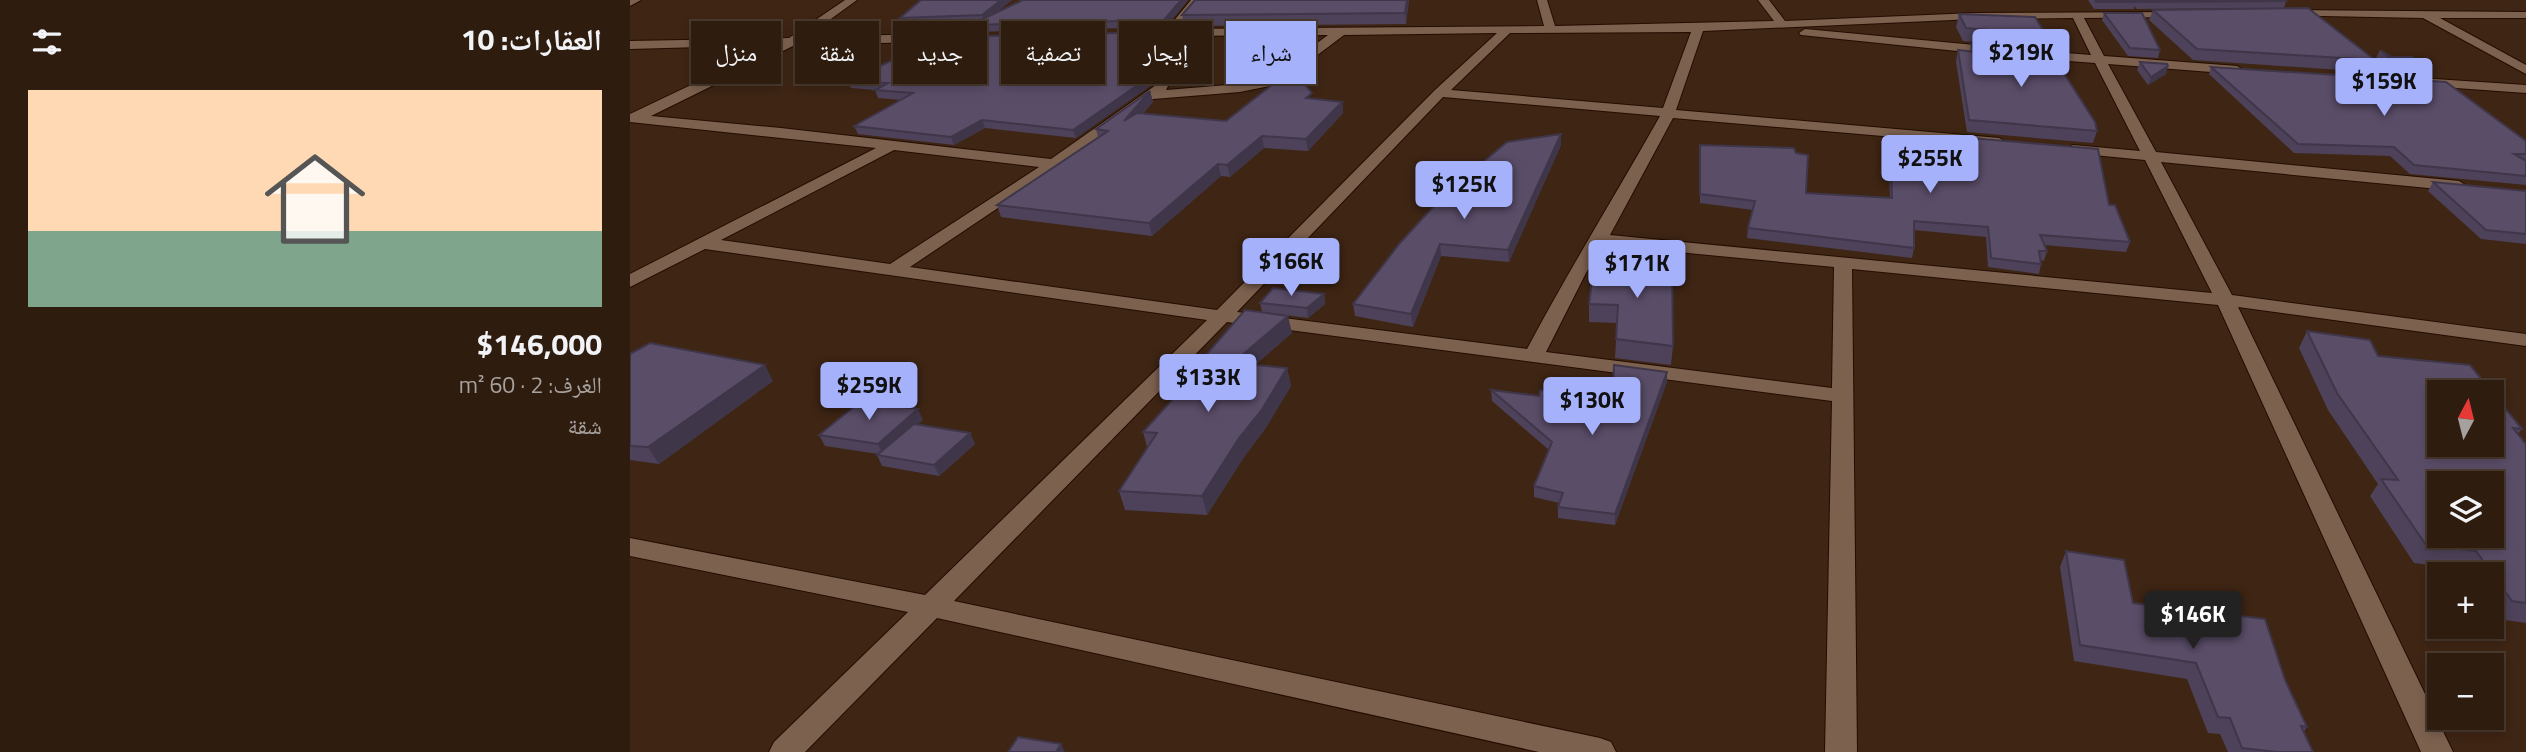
<!DOCTYPE html>
<html lang="ar">
<head>
<meta charset="utf-8">
<style>
  :root { --surface:#2e1c0f; --page:#3a291d; --text:#f1f3f6; --muted:#a7a19e; --line:#493a2f; --accent:#a6b1fc }
  body { margin:0; font-family:"Titillium Web","Noto Naskh Arabic",sans-serif; background:var(--page); color:var(--text); direction:rtl; height:100vh; display:flex; flex-direction:column; font-size:26px; white-space:nowrap }
  * { box-sizing:border-box; margin:0 }
  p { font-size:23px; color:var(--muted) }
  .icon { flex:none; width:38px; height:38px; fill:none; stroke:currentColor; stroke-width:2; stroke-linecap:round; stroke-linejoin:round }
  .map { position:relative; flex:1; overflow:hidden; direction:ltr }
  .panel { display:flex; flex-direction:column; background:var(--surface); width:630px }
  .panel>* { flex:none }
  .banner { position:absolute; left:21px; top:21px; width:665px; height:63px; direction:rtl; display:flex; gap:14px }
  .needle { width:46px; rotate:7deg }
  .controls { position:absolute; left:1797px; top:380px; display:grid; gap:14px }
  .controls a { display:grid; place-items:center; width:77px; height:77px; border-radius:0px; background:var(--surface); box-shadow:0 4px 10px #0003,0 0 0 2px var(--line); font-size:35px }
  .price { position:absolute; translate:-50% -60px; padding:0 16px; border-radius:7px; background:var(--accent); color:#111; font-size:23px; line-height:46px; filter:drop-shadow(0 2px 4px #0008) }
  .price::after { content:''; position:absolute; left:50%; top:42px; width:21px; height:16px; margin-left:-10px; background:inherit; clip-path:polygon(0 0,100% 0,50% 100%) }
  .price.on { background:#222; color:#fff }
  ul { padding:0; list-style:none }
  li { display:grid; align-content:center; gap:14px; height:371px; padding:0 28px }
  li+li { border-top:2px solid var(--line) }
  li span { display:grid; place-items:center; height:217px; border-radius:0px; color:#555 }
  li>.icon { margin-inline-start:auto }
  span .icon { width:126px; height:126px; fill:#fffc; stroke-width:1 }
  li b { font-size:30px }
  h2 { display:flex; justify-content:space-between; align-items:center; height:84px; padding:0 28px; font-size:30px }
  .chip { padding:0 24px; border-radius:0px; background:var(--surface); box-shadow:0 4px 10px #0003,0 0 0 2px var(--line); font-size:24px; line-height:63px }
  .chip.on { background:var(--accent); color:#111 }
  main { display:flex; flex:1; min-height:0 }
  .map>svg:first-child { display:block }
  .lines { fill:none; stroke-linecap:round; stroke-linejoin:round }
  .minor-casing { stroke:#240d01; stroke-width:2 }
  .minor { fill:#7d614f; fill-rule:evenodd }
  .wall { fill:#4d4259 }
  .shaded-wall { fill:#3f3649 }
  .building { fill:#5a4d68; stroke:#3f3649; stroke-width:2; fill-rule:evenodd }
</style>
</head>
<body>
<main>
<div class="map">
<svg width="1896" height="752" viewBox="0 0 1896 752">
  <rect width="100%" height="100%" fill="#3e2514"/>
  <g class="lines">
    <defs>
      <path id="minor" d="M0 0H11L0 6Z
        M215 0H227L176 37 337 33 343 37 337 41 165 45 21 116 151 128 421 159 526 85 531 76 534 36 502 37 496 33 502 29H537L561 0H572L549 29 914 26 907 0H917L925 26 1144 21 1128 0H1139L1155 21 1345 13 1552 12 1554 14 1548 17 1454 18 1474 56 1607 66 1613 70 1607 74 1478 64 1526 152 1829 181 1837 186 1829 191 1531 162 1602 295 1896 334V346L1608 307 1823 752H1791L1588 305 1222 269 1227 752H1195L1202 401 597 322 324 601 970 738 981 742 986 752H909L307 618 175 752H139L144 742 278 612 0 556V538L295 595 577 320 75 249 0 287V274L246 148 0 122V114L145 45 0 49V41L159 38ZM1443 18 1461 55 1398 50 1392 54 1398 58 1465 63 1510 151 1443 145 1436 149 1443 153 1515 160 1582 293 980 235 1043 118 1369 146 1376 142 1369 138 1046 110 1073 31 1345 19ZM1061 32 1033 108 821 90 880 33ZM867 33 805 90 587 310 280 267 429 167 523 99 610 92 649 84 714 35ZM698 35 640 78 610 84 536 90 543 76 546 36ZM813 97 1030 116C986 194 939 270 897 349L607 312ZM264 150 409 167 260 264 91 240ZM974 245 1204 267 1202 388 916 352 956 273Z
        M1654 10 1896 12V18H1810L1896 65V74L1793 18 1650 15 1648 13Z
        M1175 29 1366 47 1372 51 1366 55 1171 35 1169 33Z
        M1721 43 1766 77V83H1756L1717 50V44Z
        M1789 78 1896 85V93L1784 85V79Z"/>
    </defs>
    <use href="#minor" class="minor-casing"/>
    <use href="#minor" class="minor"/>
  </g>
  <path class="wall" d="M291 0H382L367 12 393 0H558L536 27 342 32 340 25 344 23 272 25 270 18Z
    M565 0H779L776 24 554 26 552 15Z
    M1458 0H1655L1656 1 1654 8 1507 9 1504 6V9H1464Z
    M1523 10 1745 60 1740 72 1563 60 1519 20Z
    M1474 13 1530 50 1528 58 1498 56 1472 20Z
    M1329 14 1416 35 1412 49 1333 41 1326 27Z
    M531 40 528 75 524 83 446 138 355 128 324 145 228 134 224 126 271 100 248 98 245 90 221 88 218 81Z
    M1341 44 1432 64 1431 69 1467 131 1463 143 1337 132 1326 62 1328 50 1340 51Z
    M1750 50 1762 57 1796 68 1793 75 1766 73 1746 58Z
    M1510 62 1538 66 1536 74 1518 85 1507 70Z
    M1581 67 1896 141V185L1780 174 1760 156 1664 153 1579 74Z
    M520 91 523 102 513 114 596 121 683 99 712 102 713 113 678 151 634 148 600 177 591 176 522 236 371 217 367 205 468 137 466 129Z
    M1341 138 1479 205 1500 242 1496 252 1414 245 1417 251 1414 261 1411 260V264L1409 274 1358 267 1356 237 1284 230V248L1282 258 1117 238 1118 228 1123 210 1070 203V145L1176 193 1260 198 1258 157 1260 149 1340 156 1339 146Z
    M931 145 879 262 811 256 783 327 725 316 723 304 840 173Z
    M1803 182 1896 191V244L1851 239 1798 191Z
    M964 264 1043 346 1041 365 985 358 987 323 959 322V304Z
    M694 294 695 304 678 318 632 312 630 303Z
    M1677 331 1748 356 1862 392 1892 429 1888 434 1896 444V623L1868 619 1862 611V574H1837L1834 569 1784 563 1740 496 1748 484 1698 410 1669 348Z
    M662 333 625 365 657 368 661 386 635 429 614 457 577 515 495 510 489 491 517 447 513 432 570 369 569 363Z
    M0 354 143 381 29 464 0 460Z
    M1037 382 985 525 928 518V507L929 503 904 497V486L919 450 862 401 861 390 909 396H983Z
    M293 420 288 424 340 433 345 444 309 476 252 466 247 455 248 454 195 446 189 435Z
    M1436 551 1503 603 1655 680 1677 727 1674 731 1683 752H1598L1590 734 1578 733 1557 679 1444 661 1430 567Z"/>
  <path class="shaded-wall" d="M371 0H382L354 22 352 15Z
    M551 0H558L536 27 534 20Z
    M777 0H779L776 24 775 13Z
    M576 31 578 38 546 76 544 68Z
    M529 32 531 40 528 75 524 83 446 138 443 130Z
    M1538 66 1536 74 1518 85 1521 77Z
    M520 91 523 102 497 133 494 121Z
    M712 102 713 113 678 151 676 139Z
    M352 120 355 128 324 145 321 137Z
    M931 134V145L879 262 878 250Z
    M632 136 634 148 600 177 597 165Z
    M588 164 591 176 522 236 519 223Z
    M810 244 811 256 783 327 781 314Z
    M694 294 695 304 678 318 677 308Z
    M658 316 662 333 607 380 603 363Z
    M135 365 143 381 29 464 18 447Z
    M657 368 661 386 635 429 614 457 577 515 572 496 609 438Z
    M1037 372V382L985 525V514Z
    M288 409 293 420 253 455 248 444Z
    M340 433 345 444 309 476 304 465Z
    M431 744 435 752H426Z"/>
  <path class="building" d="M291 0H371L352 15 270 18Z
    M393 0H551L534 20 340 25Z
    M565 0H777L775 13 552 15Z
    M1465 0H1505L1506 2H1466Z
    M1507 0H1655L1656 1 1509 2Z
    M1678 8 1745 60 1567 49 1523 10Z
    M1474 13H1512L1530 50 1500 48Z
    M1329 14 1405 17 1416 35 1336 28Z
    M547 31H576L544 68Z
    M529 32 527 68 522 75 443 130 352 120 321 137 224 126 283 93 245 90 258 83 218 81 312 37Z
    M1341 44 1424 51 1432 64H1428L1465 122 1467 131 1339 120 1328 50 1345 52Z
    M1750 50 1762 57H1782L1796 68 1770 66Z
    M1510 62 1537 64 1538 66 1521 77Z
    M1581 67 1816 82 1896 141V154H1884L1896 161V176L1784 165 1764 147 1668 144Z
    M662 69 682 93 676 98 712 102 676 139 632 136 597 165 588 164 519 223 367 205 478 131 466 129 520 91 494 121 507 113 596 121Z
    M931 134 878 250 810 244 781 314 723 304 770 243 835 172 840 173 877 142Z
    M1341 138 1468 149 1479 205H1485L1500 242 1410 235 1417 251H1409L1411 264 1361 258 1358 227 1284 221V248L1118 228 1125 201 1070 194V145L1164 148 1166 153 1178 155 1176 193 1262 198 1260 149 1344 156Z
    M1803 182 1896 191V234L1856 230Z
    M964 264 1042 266 1043 346 986 339 988 305 959 304Z
    M643 288 694 294 677 308 630 303Z
    M615 310 658 316 603 363 657 368 631 411 609 438 572 496 489 491 527 433 513 432 572 367 569 363Z
    M1677 331 1740 340 1748 356 1840 365 1862 392H1810V444H1862V392L1892 429 1883 428 1896 444V603L1882 601 1846 551 1796 545 1751 479 1768 480 1707 393ZM1810 483H1862V536H1810Z
    M20 343 135 365 18 447 0 446V354Z
    M984 365 1037 372 985 514 928 507 933 493 904 486 922 442 861 390 909 396 910 390 983 396Z
    M231 401 288 409 248 444 189 435Z
    M284 424 340 433 304 465 247 455Z
    M1436 551 1494 560 1503 603 1635 619 1655 680 1677 727 1671 726 1683 752H1647L1612 748 1600 718 1588 717 1566 663 1450 645Z
    M388 737 431 744 426 752H378Z"/>
</svg>
<div class="controls">
<a><svg class="needle" viewBox="-14 -14 28 28"><path d="M0-13l5 13h-10z" fill="#e53935"/><path d="M0 13l5-13h-10z" fill="#a7a19e"/></svg></a>
<a><svg class="icon" aria-label="layers" viewBox="0 0 24 24"><path d="M12 4l9 5-9 5-9-5zM3 14l9 5 9-5"/></svg></a>
<a>+</a>
<a>−</a>
</div>
<b class="price" style="left:1391px;top:89px">$219K</b>
<b class="price" style="left:1754px;top:118px">$159K</b>
<b class="price" style="left:1300px;top:195px">$255K</b>
<b class="price" style="left:834px;top:221px">$125K</b>
<b class="price" style="left:661px;top:298px">$166K</b>
<b class="price" style="left:1007px;top:300px">$171K</b>
<b class="price" style="left:578px;top:414px">$133K</b>
<b class="price" style="left:239px;top:422px">$259K</b>
<b class="price" style="left:962px;top:437px">$130K</b>
<b class="price on" style="left:1563px;top:651px">$146K</b>
<div class="banner">
<a class="chip on">شراء</a>
<a class="chip">إيجار</a>
<a class="chip">تصفية</a>
<a class="chip">جديد</a>
<a class="chip">شقة</a>
<a class="chip">منزل</a>
</div>
</div>
<section class="panel">
<h2>العقارات: 10<svg class="icon" aria-label="filters" viewBox="0 0 24 24"><path d="M4 7h16M4 17h16"/><circle cx="9" cy="7" r="2"/><circle cx="15" cy="17" r="2"/></svg></h2>
<ul>
<li><span style="background:linear-gradient(#ffd9b3 65%,#7fa58c 0)"><svg class="icon" aria-label="home" viewBox="0 0 24 24"><path d="M3 11l9-7 9 7M6 9v11h12V9"/></svg></span><div><b>$146,000</b><p>الغرف: 2 · 60 m²</p><p>شقة</p></div></li>
</ul>
</section>
</main>
</body>
</html>
